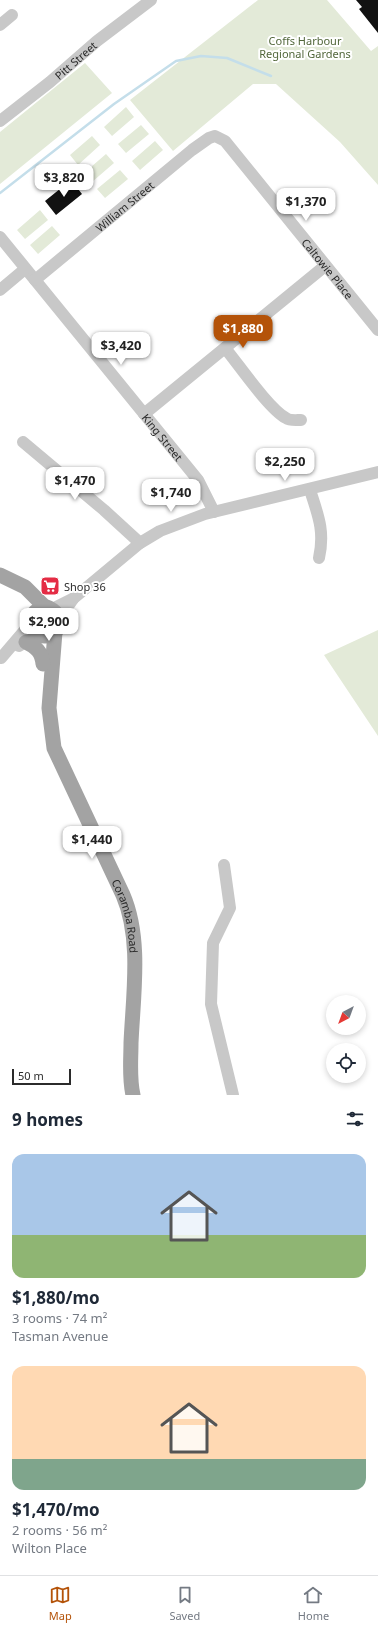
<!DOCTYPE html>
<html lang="en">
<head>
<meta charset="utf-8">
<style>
  :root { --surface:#fff; --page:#f2f2f3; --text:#1f2937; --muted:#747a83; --line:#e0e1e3; --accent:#b45309 }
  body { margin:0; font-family:"Noto Sans",sans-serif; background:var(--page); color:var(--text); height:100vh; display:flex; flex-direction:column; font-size:15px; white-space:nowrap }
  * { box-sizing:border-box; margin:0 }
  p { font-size:13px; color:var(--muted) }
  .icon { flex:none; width:22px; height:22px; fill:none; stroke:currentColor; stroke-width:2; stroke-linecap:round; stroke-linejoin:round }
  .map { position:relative; height:1095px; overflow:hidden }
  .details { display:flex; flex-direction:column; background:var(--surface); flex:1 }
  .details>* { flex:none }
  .needle { width:26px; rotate:221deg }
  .controls { position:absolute; left:326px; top:995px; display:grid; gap:8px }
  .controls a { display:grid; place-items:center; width:40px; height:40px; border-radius:50%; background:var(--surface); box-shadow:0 2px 6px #0003; font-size:20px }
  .scale { position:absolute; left:12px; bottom:10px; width:59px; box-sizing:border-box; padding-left:4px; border:2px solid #2b2b2b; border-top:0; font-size:11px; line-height:14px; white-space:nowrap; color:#2b2b2b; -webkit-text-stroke:3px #fff; paint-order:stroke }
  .price { position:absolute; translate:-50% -34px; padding:0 9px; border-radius:8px; background:#fff; color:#222; font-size:13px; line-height:26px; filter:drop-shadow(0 1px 2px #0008) }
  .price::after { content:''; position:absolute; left:50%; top:24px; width:12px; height:9px; margin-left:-6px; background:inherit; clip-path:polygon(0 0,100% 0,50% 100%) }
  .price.active { background:var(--accent); color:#fff }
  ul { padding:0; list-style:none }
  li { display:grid; align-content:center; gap:8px; height:212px; padding:0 12px }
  li span { display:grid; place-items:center; height:124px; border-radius:12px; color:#555 }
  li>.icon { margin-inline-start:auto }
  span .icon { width:72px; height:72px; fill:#fffc; stroke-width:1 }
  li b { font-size:17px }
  h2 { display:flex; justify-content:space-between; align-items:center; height:48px; padding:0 12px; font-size:17px }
  .tabs { display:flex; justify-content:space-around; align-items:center; height:56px; border-top:1px solid var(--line); background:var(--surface); font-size:11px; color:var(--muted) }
  .tabs a { display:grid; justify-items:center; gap:2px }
  .tabs .active { color:var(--accent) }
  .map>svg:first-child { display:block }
  .green { fill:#e3ead8 }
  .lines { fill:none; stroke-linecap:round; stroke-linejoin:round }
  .stream { stroke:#c4deea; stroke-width:2.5 }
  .building { fill:#121212 }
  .minor { stroke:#c8c8c8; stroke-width:12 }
  .major { stroke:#a3a3a3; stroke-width:15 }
  .labels { text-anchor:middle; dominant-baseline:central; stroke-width:4; stroke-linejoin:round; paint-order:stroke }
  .park-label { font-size:11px; fill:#51663a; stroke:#fff }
  .street-label { font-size:11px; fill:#2b2b2b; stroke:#fff }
  .poi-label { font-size:11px; fill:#2b2b2b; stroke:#fff; text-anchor:start }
</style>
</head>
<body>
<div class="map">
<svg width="378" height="1095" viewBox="0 0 378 1095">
  <rect width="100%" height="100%" fill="#fff"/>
  <path class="green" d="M258 0H327L371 51 378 46V185L340 142 276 84H253L173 151 130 100Z
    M85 63 112 93 0 184V132Z
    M126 107 134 117 112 136 104 127Z
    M141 125 149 134 126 153 118 144Z
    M92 136 100 145 78 165 70 155Z
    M155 141 163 150 140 170 132 161Z
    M106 154 114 163 92 182 84 173Z
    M120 170 128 179 105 198 97 189Z
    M40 210 48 220 25 239 17 230Z
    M52 226 60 235 38 254 30 245Z
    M378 630V736L324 655Z"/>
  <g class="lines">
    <path class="stream" d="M0 193 114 104 176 61 201 56 227 58 271 76"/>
  </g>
  <path class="building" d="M356 0H378V33L359 9 362 7Z
    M71 180 82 194 56 215 45 201Z"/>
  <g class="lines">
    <g class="minor">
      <path d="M0 25 12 15"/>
      <path id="s1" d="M0 121 50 82 97 41 151 0"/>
      <path id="s2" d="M0 237 198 480 214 512"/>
      <path id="s3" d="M35 280 192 150 209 138 215 136 225 141 378 330"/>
      <path d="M0 290 25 269"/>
      <path d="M225 348C239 365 269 409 286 418 290 421 296 420 301 420"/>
      <path d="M144 414 325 266"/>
      <path d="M23 442 104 510 140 543"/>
      <path d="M310 490C318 515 325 531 319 558"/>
      <path d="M52 609 74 598 140 543 160 531 205 514 378 472"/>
      <path d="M59 619 73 599"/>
      <path d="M19 646 38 634"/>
      <path d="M1 658 31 623"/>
      <path d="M224 865 230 908 213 943 211 1004 233 1095"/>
    </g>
    <g class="major">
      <path d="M0 575 25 587 44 606 49 608"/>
      <circle cx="45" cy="622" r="14"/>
      <path id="s4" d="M55 632 49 708 54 748 123 895C142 939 133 996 131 1043 131 1060 129 1078 133 1095"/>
      <path d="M26 642C36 647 42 652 43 664"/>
    </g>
  </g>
  <defs>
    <symbol id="supermarket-square" viewBox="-11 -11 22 22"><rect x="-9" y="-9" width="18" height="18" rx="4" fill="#e42c45" stroke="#fff"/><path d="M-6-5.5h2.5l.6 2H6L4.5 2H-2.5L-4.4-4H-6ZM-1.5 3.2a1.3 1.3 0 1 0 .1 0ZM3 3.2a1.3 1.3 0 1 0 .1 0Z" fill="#fff"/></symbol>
  </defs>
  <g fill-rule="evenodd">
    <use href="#supermarket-square" x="39" y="575" width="22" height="22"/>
  </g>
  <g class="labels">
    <g class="park-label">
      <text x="305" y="40">Coffs Harbour<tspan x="305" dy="13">Regional Gardens</tspan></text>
    </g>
    <g class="street-label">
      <text stroke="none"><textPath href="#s1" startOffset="97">Pitt Street</textPath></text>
      <text stroke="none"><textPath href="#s3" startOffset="116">William Street</textPath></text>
      <text stroke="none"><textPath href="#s3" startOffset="406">Caltowie Place</textPath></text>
      <text stroke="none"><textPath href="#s2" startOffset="258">King Street</textPath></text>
      <text stroke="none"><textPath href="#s4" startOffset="300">Coramba Road</textPath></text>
    </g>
    <g class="poi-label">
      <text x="64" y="586">Shop 36</text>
    </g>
  </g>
</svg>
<div class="controls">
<a><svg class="needle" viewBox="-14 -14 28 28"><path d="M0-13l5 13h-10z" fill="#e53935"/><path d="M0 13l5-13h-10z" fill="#747a83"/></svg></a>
<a><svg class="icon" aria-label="locate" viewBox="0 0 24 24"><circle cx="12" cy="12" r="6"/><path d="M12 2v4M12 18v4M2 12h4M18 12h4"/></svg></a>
</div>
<div class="scale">50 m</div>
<b class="price" style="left:64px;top:198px">$3,820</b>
<b class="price" style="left:306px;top:222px">$1,370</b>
<b class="price active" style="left:243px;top:349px">$1,880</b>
<b class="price" style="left:121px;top:366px">$3,420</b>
<b class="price" style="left:285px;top:482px">$2,250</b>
<b class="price" style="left:75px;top:501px">$1,470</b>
<b class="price" style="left:171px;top:513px">$1,740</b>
<b class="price" style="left:49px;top:642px">$2,900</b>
<b class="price" style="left:92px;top:860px">$1,440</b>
</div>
<section class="details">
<h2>9 homes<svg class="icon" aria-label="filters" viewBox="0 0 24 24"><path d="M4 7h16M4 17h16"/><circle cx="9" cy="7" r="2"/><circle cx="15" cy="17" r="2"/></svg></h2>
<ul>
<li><span style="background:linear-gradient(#a9c7e8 65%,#8fb573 0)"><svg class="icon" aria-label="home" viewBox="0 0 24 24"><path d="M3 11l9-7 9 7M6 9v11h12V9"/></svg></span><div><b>$1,880/mo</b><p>3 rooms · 74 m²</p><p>Tasman Avenue</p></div></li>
<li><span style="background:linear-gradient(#ffd9b3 75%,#7fa58c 0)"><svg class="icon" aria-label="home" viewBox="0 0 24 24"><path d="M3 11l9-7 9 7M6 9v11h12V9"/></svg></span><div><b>$1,470/mo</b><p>2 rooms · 56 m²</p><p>Wilton Place</p></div></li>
</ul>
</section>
<nav class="tabs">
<a class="active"><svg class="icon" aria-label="map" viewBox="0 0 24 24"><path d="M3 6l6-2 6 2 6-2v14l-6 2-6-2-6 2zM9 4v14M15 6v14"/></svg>Map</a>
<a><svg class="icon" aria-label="saved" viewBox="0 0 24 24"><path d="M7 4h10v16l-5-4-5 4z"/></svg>Saved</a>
<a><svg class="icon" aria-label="home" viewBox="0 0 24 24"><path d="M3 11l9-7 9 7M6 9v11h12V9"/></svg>Home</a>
</nav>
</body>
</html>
